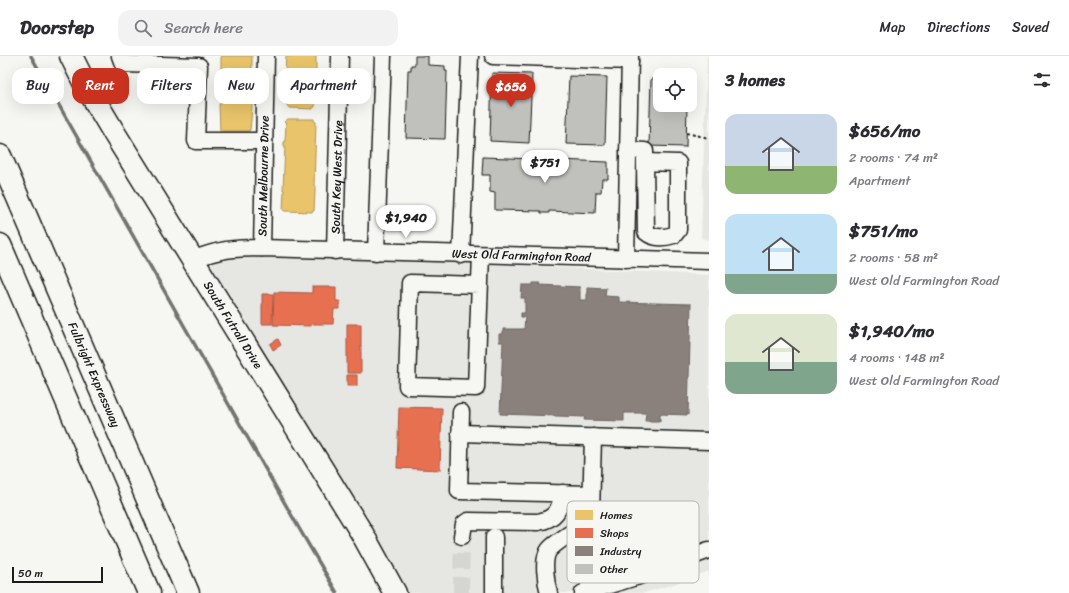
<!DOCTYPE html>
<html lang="en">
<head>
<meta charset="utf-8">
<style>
  :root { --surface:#fff; --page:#f2f2f3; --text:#2b2b33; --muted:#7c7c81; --line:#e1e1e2; --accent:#c8321e }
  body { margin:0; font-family:Sriracha,sans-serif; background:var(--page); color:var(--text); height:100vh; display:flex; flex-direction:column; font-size:15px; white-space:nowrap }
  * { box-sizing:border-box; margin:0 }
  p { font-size:13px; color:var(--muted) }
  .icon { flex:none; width:22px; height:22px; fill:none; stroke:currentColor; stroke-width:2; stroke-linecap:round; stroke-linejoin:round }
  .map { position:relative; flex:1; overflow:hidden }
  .drawer { display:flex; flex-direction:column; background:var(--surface); width:360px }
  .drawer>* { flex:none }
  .top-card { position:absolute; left:12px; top:12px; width:380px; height:36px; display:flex; gap:8px }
  .buttons { position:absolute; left:653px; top:12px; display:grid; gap:8px }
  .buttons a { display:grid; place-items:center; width:44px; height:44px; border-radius:8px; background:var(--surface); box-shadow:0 4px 16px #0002; font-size:20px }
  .scale { position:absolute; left:12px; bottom:10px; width:91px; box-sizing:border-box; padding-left:4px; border:2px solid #1c1c1c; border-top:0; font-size:11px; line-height:14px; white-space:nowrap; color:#1c1c1c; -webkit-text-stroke:3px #f6f6f2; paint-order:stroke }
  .price { position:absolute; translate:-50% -34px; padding:0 9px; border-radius:14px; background:#fff; color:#222; font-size:13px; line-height:26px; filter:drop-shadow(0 1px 2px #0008) }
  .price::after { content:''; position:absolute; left:50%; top:24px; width:12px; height:9px; margin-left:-6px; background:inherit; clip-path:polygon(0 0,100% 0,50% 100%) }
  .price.active { background:var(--accent); color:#fff }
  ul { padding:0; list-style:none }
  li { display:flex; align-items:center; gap:12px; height:100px; padding:0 16px }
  li span { display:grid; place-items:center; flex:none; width:112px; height:80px; border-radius:12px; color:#555 }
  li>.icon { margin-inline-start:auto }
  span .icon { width:48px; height:48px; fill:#fffc; stroke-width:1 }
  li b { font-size:17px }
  h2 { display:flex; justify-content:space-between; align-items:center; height:48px; padding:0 16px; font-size:17px }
  .tag { padding:0 14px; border-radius:12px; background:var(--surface); box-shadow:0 4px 16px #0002; font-size:14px; line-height:36px }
  .tag.active { background:var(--accent); color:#fff }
  header { display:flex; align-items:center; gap:24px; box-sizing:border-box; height:56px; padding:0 20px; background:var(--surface); border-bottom:1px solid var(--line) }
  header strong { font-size:19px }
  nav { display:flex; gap:22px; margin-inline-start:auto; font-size:14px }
  .search { width:280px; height:36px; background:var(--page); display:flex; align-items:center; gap:10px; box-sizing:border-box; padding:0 14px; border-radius:12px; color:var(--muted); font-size:15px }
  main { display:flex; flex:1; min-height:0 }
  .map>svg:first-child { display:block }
  .built { fill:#e6e6e2 }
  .homes { fill:#e9c46a; stroke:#ac9253 }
  .shops { fill:#e76f51; stroke:#aa5641 }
  .industry { fill:#8a817c; stroke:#69635f }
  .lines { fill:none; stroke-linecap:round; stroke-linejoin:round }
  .stream { stroke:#727271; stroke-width:3.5 }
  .building { fill:#c0c0bd; stroke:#1c1c1c }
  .minor-tunnel { stroke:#d5d5d2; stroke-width:16; stroke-dasharray:16 8; stroke-linecap:butt }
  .minor-casing { stroke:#1c1c1c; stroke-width:19 }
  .highway-casing { stroke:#1c1c1c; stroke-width:25 }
  .path { stroke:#1c1c1c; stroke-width:2; stroke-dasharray:3 3; stroke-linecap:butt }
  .minor { stroke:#f6f6f2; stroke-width:16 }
  .highway { stroke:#f6f6f2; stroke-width:22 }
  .labels { text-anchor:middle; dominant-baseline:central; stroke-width:4; stroke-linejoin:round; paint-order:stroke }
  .street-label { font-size:12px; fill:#1c1c1c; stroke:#f6f6f2 }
  .key { fill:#f6f6f2; stroke:#b5b5b2; stroke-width:1 }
  .key-label { font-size:11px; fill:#1c1c1c }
</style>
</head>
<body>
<header>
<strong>Doorstep</strong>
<div class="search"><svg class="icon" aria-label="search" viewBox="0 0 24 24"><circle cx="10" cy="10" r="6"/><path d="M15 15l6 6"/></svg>Search here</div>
<nav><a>Map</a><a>Directions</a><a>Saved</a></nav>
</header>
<main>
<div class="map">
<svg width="709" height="537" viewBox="0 0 709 537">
  <rect width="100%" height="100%" fill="#f6f6f2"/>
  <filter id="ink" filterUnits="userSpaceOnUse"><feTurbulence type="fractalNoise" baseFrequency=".025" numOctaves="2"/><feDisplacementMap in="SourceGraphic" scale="8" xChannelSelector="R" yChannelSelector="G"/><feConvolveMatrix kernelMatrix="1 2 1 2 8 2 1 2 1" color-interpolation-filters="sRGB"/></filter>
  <g filter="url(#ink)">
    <path class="built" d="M707 0H709V184L701 182Z
      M233 199 365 202 709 219V515L674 528 644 537H404L212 218 211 210 217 203Z"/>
    <path class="homes" d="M221 0H252V53L250 74H249V75H220L219 48H221Z
      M286 0H316V30L315 51H313V53L289 52 285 46V30H284Z
      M288 63H314V65L316 66 314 130H315V135L314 155H312V156L285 155 283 154 284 134H283L285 90H284V85H285L286 68 284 66Z"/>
    <path class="shops" d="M312 231H336V245H340V253H334L333 268H312L311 270 273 269 274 236 312 237Z
      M262 238H273L272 268H262Z
      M347 268H361V317H347Z
      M278 283 281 289 273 294 270 288Z
      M347 319H357V330H347Z
      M399 351 442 352 440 414 397 412Z"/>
    <path class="industry" d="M533 227H540V229L580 231V244H587V231L606 232 605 240 619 241V246L691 248 688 359 660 358V365H645L646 357H624V365L584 364 585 361 500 358 503 286H499V278H503V273H524L525 261H521V257H525V242H521L522 229H533Z"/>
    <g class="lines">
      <path class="stream" d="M31 0 300 474 337 537"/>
    </g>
    <path class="building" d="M415 0H428V9L445 10V15H447L445 83 406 82 408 14H411V9H415Z
      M492 17 532 18 529 87 490 85Z
      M569 20 607 21 605 89 566 88Z
      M651 23H660V49H687L686 91 649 90Z
      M483 101 608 106V123H602L601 136H596L595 157 549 155V157H541V155L495 154V137L490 136V119H482Z"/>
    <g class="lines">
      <path class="minor-tunnel" d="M461 537 462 480"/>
      <defs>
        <g id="minor">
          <path d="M120 0 123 8 199 10 196 85H264"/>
          <path d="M493 0 630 5"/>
          <path d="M628 94 645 95V106"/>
          <path d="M645 106 678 107V174L674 179C664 182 654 183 646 176Z"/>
          <path id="s1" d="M262 192 266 0"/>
          <path id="s2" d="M335 195 340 0"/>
          <path d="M376 196 383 0"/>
          <path d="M461 199 470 0"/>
          <path d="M626 203 630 0"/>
          <path id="s3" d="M192 204C219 193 234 192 262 192L709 205"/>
          <path d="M480 229 410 227 407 330 476 332 481 199"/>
          <path d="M461 356 459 435 591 438"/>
          <path d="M460 377 709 385"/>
          <path d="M462 480 464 468 468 465 538 466C555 463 560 454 563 437"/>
          <path d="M589 535 593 381"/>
          <path d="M494 537V481"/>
          <path d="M549 537C546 527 542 503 549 494 556 485 580 472 590 465"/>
          <path d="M583 537 636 521 709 494"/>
        </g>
        <g id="highway">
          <path id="s4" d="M71 0 85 28 116 80 363 479 395 537"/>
          <path id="s5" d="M0 100 188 537"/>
          <path d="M0 189 149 537"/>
        </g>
      </defs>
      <use href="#minor" class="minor-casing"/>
      <use href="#highway" class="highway-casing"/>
      <path class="path" d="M686 77 709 82"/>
      <use href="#minor" class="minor"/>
      <use href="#highway" class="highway"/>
    </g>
  </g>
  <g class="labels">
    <g class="street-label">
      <text stroke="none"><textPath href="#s1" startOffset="72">South Melbourne Drive</textPath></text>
      <text stroke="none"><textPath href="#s2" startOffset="74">South Key West Drive</textPath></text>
      <text stroke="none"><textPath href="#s3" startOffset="331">West Old Farmington Road</textPath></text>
      <text stroke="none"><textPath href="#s4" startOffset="314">South Futrall Drive</textPath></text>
      <text stroke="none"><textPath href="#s5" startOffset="238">Fulbright Expressway</textPath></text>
    </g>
  </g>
  <rect x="567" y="445" width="132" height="82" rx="6" class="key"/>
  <rect x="575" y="454" width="18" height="10" fill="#e9c46a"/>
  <rect x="575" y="472" width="18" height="10" fill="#e76f51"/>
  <rect x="575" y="490" width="18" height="10" fill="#8a817c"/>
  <rect x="575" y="508" width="18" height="10" fill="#c0c0bd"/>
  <g class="key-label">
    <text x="600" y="463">Homes</text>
    <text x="600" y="481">Shops</text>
    <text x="600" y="499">Industry</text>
    <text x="600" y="517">Other</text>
  </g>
</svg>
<div class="buttons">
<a><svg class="icon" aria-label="locate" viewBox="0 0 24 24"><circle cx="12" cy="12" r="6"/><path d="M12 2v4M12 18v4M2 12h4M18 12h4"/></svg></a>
</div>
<div class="scale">50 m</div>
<b class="price active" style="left:511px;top:52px">$656</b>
<b class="price" style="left:545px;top:128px">$751</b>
<b class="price" style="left:406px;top:183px">$1,940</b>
<div class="top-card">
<a class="tag">Buy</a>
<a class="tag active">Rent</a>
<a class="tag">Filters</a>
<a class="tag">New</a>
<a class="tag">Apartment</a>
</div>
</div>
<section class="drawer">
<h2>3 homes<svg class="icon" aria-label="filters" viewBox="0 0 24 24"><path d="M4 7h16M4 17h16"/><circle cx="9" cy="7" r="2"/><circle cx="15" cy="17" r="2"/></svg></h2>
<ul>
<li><span style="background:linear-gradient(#c9d6e8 65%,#8fb573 0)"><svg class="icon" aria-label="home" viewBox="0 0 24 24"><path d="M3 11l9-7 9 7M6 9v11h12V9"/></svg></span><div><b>$656/mo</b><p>2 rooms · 74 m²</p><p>Apartment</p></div></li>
<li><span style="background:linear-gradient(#bfe0f5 75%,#7fa58c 0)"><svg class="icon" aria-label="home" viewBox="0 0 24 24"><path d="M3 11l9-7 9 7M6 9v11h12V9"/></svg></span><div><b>$751/mo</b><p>2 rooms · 58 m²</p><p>West Old Farmington Road</p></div></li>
<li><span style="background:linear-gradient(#dfe7d0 60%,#7fa58c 0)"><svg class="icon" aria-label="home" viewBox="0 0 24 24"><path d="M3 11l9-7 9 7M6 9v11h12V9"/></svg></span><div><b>$1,940/mo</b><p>4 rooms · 148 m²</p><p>West Old Farmington Road</p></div></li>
</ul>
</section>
</main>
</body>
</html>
